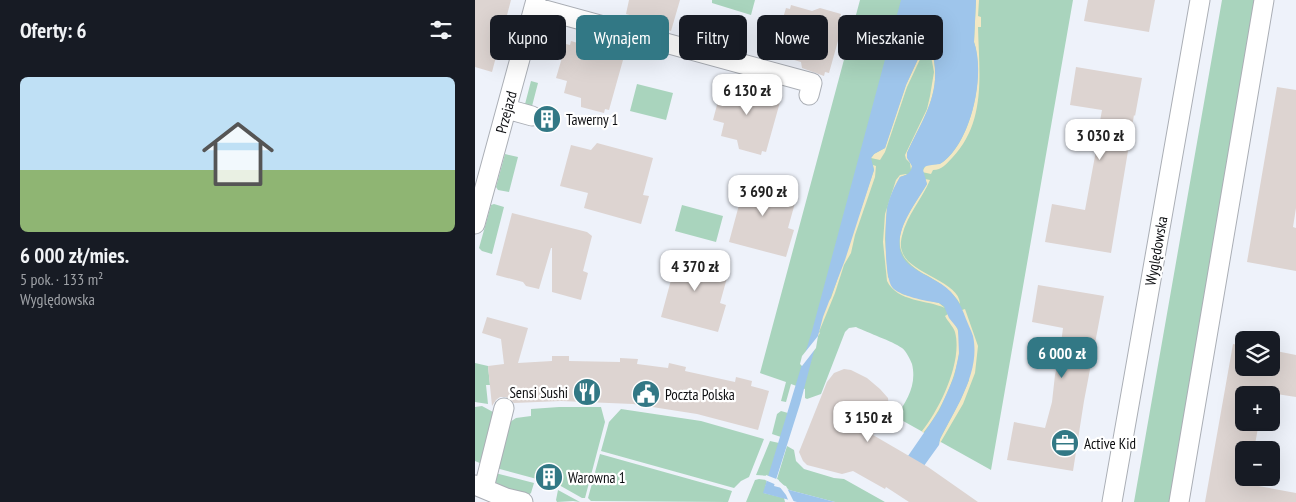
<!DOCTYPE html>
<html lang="pl">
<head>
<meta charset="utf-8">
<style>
  :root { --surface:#171b24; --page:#242831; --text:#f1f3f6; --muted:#9ea1a6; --line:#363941; --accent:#327885 }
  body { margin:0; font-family:"PT Sans Narrow",sans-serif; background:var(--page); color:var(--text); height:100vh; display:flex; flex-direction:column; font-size:19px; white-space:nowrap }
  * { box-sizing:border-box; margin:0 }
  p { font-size:16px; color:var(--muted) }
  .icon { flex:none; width:28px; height:28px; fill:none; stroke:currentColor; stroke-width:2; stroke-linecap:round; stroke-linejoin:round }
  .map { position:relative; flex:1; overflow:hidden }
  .details { display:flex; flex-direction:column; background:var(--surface); width:475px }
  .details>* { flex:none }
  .guide { position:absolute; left:15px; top:15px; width:475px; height:45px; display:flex; gap:10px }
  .tools { position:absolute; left:760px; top:331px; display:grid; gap:10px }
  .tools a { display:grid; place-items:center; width:45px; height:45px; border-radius:8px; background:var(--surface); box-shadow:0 5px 20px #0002; font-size:25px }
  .price { position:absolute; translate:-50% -42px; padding:0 11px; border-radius:10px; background:#fff; color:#222; font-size:16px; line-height:32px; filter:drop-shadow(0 1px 2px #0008) }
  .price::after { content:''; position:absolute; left:50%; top:30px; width:15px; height:11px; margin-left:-8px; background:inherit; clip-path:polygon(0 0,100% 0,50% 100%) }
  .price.current { background:var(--accent); color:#fff }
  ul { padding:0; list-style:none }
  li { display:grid; align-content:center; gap:10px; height:265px; padding:0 20px }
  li+li { border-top:1px solid var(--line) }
  li span { display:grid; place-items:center; height:155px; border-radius:8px; color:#555 }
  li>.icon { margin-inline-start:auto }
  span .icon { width:90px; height:90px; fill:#fffc; stroke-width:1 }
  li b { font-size:21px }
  h2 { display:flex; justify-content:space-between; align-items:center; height:60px; padding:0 20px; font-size:21px }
  .tag { padding:0 18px; border-radius:8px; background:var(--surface); box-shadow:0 5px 20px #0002; font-size:18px; line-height:45px }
  .tag.current { background:var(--accent); color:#fff }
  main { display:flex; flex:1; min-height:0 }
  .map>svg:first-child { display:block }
  .green { fill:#a9d4bd }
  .sand { fill:#f2e8c3 }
  .water { fill:#9ec5eb }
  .pier { fill:#eef2fa }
  .building { fill:#ddd4d1 }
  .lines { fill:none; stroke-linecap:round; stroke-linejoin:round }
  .minor-casing { stroke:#aaaeb5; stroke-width:21 }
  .minor { stroke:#fff; stroke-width:19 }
  .labels { text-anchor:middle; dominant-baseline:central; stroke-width:4.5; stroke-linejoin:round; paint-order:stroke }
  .street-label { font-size:15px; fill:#0d0e11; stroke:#fff }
  .poi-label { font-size:15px; fill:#0d0e11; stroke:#fff; text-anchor:start }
</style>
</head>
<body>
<main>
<section class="details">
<h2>Oferty: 6<svg class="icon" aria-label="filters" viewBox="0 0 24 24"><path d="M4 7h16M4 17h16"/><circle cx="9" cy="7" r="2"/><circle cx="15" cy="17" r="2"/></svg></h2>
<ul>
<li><span style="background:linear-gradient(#bfe0f5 60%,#8fb573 0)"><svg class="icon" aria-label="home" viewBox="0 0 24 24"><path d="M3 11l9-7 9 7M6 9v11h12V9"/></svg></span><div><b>6 000 zł/mies.</b><p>5 pok. · 133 m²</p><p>Wyględowska</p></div></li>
</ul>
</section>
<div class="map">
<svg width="821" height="502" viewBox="0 0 821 502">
  <rect width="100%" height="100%" fill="#eef2fa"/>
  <path class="green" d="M237 0H280L276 15 237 3Z
    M385 0H598L516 470 421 417C432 400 442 385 437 364 435 359 431 351 427 348 417 341 393 333 381 327L374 328 370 332 346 394 332 399 330 398V389L316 384 311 402 306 401 311 382 285 373Z
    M747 0H796L709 502H659Z
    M80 19 71 55 58 52C59 36 63 21 80 19Z
    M56 81 63 83 56 110 49 108Z
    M162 84 198 93 191 120 155 111Z
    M30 154 43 157 34 192 23 190 21 187Z
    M19 204 29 207 17 254 7 251 4 248 16 205Z
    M207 205 248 216 241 242 200 231Z
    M0 363 13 366 15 385H11L13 404 0 402Z
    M7 406 18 412 19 419 7 464 0 461V407Z
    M84 407H126L130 422 110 498H107L84 485 21 468 35 422 41 418 56 416V409Z
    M146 409 226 421 289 439 274 477 266 481 259 488 126 451 134 422Z
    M306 411 313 413 306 437 297 434 302 414Z
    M295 441 304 443 294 476 281 475Z
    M312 446 319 450 321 461 329 469 359 478 369 479 410 502H360L314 490 302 479Z
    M125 454 257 491 253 502 116 501 113 498Z
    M20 473 59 483 56 493 52 496 35 491 20 482Z
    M284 479 292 480 289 493 309 498 310 502H271L280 480Z
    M83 490 105 502 98 501 82 502 81 500Z"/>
  <path class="sand" d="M501 0H504L503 16 506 17V27H503C504 72 512 122 477 158 471 164 467 170 458 170L456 174 447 172 451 165C457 163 464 166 469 161 497 139 510 74 499 42Z
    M449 46 456 48C469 90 449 116 432 153L437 166 436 170 435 163 431 159 430 155 452 109 455 96 459 72 456 56 448 53 432 87 410 152 405 160 396 158 399 154 410 148 431 85Z
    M398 165 401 166 400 177 380 235 376 253 369 265 360 293 344 332 345 333 342 338C344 326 348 307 356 298L399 170Z
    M431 174H433L425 177 419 189 412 208 410 239 413 277 427 294 464 303 470 308C453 300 422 302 412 281L408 242 410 214 421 180 425 175Z
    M450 179 455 180C447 199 432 215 427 236 426 240 425 246 427 251 432 273 485 281 485 304 478 291 465 283 453 276 403 251 430 220 452 184Z
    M490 309 503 346 500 373 488 404 464 445 465 439 486 399 494 380 487 310Z
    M473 314C475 320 482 325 483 331 491 360 467 411 448 433L447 431C464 410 488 362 480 332 478 326 473 322 470 316Z"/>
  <path class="water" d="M426 0H501L499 42C511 75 496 144 465 164 442 167 448 166 452 184 441 203 421 227 425 250 428 266 448 273 461 281 477 289 485 302 491 319 493 324 496 330 498 336 506 372 480 409 465 439L464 445 428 495 413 485 464 411 479 377 484 354 483 329 474 318 469 306 464 303C451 301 424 296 417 287 409 276 410 223 412 209 414 198 419 187 425 177 432 175 436 173 437 166L432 158V153C449 116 469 90 456 48L449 46 431 85 410 148 399 154 396 158 399 170 370 260 348 317 325 404 299 486 360 502H322L288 493 337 331Z"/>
  <path class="pier" d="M343 336 341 348 327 366 325 364 327 356Z
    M291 475 304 480 302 484 311 486 319 502H314L311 495 304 486 290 480Z"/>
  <path class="building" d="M0 0H36L17 72 0 67Z
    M154 0H205L196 31 192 30V32L168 25V19L151 14Z
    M613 0H680L674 32 609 21Z
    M316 5 337 11 345 8 366 14 364 22 368 23 354 73 350 72 349 76 327 68 326 62 309 57 312 45 301 42 311 8 315 9Z
    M96 41 116 47 125 45 146 50 144 59 148 60 134 110 130 109 129 113 106 107V98L89 93 92 81 81 78 91 44 95 45Z
    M601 67 667 78 660 116 659 115 636 253 570 242 577 204 610 210 620 156 622 138 627 110 595 105Z
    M252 83 272 89 282 87 303 93 301 101 305 102 291 152 287 151 286 155 264 149 262 140 246 136 249 123 238 120 247 86 251 88Z
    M802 87 821 90V208L818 227 821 228V271L772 262Z
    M122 143 178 158 168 195 174 196 166 224 109 208 113 193 85 186 96 145 116 150Z
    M266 177 323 192 313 228 319 230 311 257 254 242 264 205 258 204Z
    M37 213 112 232 117 236 108 271 113 273 106 300 77 292V248H76L64 289 51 286 48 282 21 275Z
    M198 251 255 267 245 303 251 305 243 332 186 317 196 280 190 279Z
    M563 285 629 296 609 401 598 471 532 460 539 422 570 428 577 402 580 375 584 359 588 328 557 322Z
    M12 317 53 328 43 363 77 361V356H94V361L145 362V358L163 359 162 364 193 368 194 363 211 367 210 371 260 382 261 377 277 381 276 386 294 391 283 430 222 414 158 404 86 401 39 403 31 397H25L21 400 17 406 13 366 29 364 26 339 7 333Z
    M758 344 769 346V368H796V350L821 355V397L789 392V395H769V422H784L779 450H769V478H774L773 484 821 493V502H730Z
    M369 369 376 370 392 378 405 389 413 398 414 410 398 435 453 467 503 502H434L411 487 410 489 378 471 367 474 332 465 328 461 324 452 352 382 359 373Z"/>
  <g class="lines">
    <defs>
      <path id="minor" d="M59 7 337 83 334 95
        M32 109 57 116
        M0 224 61 0
        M0 485 31 498 48 502
        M9 488 29 408
        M637 502 725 0
        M704 502 789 0"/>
    </defs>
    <use href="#minor" class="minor-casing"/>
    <use href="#minor" class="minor"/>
  </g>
  <defs>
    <symbol id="building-disc" viewBox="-11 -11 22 22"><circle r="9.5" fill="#327885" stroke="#fff"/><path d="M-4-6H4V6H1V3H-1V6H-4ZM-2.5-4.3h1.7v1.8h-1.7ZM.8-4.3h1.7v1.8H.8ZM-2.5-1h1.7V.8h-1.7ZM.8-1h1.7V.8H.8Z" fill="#fff"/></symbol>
    <symbol id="restaurant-disc" viewBox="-11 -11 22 22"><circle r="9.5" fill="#327885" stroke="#fff"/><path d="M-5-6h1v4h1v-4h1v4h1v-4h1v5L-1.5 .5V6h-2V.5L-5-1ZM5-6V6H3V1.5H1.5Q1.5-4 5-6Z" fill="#fff"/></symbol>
    <symbol id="civic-disc" viewBox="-11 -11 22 22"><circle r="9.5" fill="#327885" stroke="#fff"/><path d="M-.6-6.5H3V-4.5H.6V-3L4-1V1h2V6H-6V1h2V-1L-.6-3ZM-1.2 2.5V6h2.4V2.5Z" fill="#fff"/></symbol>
    <symbol id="office-disc" viewBox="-11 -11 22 22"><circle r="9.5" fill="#327885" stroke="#fff"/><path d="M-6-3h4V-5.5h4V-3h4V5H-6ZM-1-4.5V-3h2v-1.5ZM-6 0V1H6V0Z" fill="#fff"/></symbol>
  </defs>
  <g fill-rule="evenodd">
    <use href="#building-disc" x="56" y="103" width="32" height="32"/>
    <use href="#restaurant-disc" x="96" y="376" width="32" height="32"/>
    <use href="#civic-disc" x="155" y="378" width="32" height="32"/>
    <use href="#office-disc" x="574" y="427" width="32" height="32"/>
    <use href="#building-disc" x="58" y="461" width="32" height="32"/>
  </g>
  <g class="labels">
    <g class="street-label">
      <text transform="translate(31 112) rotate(-75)">Przejazd</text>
      <text transform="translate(681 251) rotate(-80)">Wyględowska</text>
    </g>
    <g class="poi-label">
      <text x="91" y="119">Tawerny 1</text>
      <text x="93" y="392" text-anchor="end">Sensi Sushi</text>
      <text x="190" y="394">Poczta Polska</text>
      <text x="609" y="443">Active Kid</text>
      <text x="93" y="477">Warowna 1</text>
    </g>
  </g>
</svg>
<div class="tools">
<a><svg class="icon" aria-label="layers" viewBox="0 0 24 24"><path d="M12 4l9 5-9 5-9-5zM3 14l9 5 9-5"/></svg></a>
<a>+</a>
<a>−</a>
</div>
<b class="price" style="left:272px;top:116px">6 130 zł</b>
<b class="price" style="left:625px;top:161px">3 030 zł</b>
<b class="price" style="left:288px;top:217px">3 690 zł</b>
<b class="price" style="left:220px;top:292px">4 370 zł</b>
<b class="price current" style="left:587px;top:379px">6 000 zł</b>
<b class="price" style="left:393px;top:443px">3 150 zł</b>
<div class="guide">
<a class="tag">Kupno</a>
<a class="tag current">Wynajem</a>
<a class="tag">Filtry</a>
<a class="tag">Nowe</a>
<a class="tag">Mieszkanie</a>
</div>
</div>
</main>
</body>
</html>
